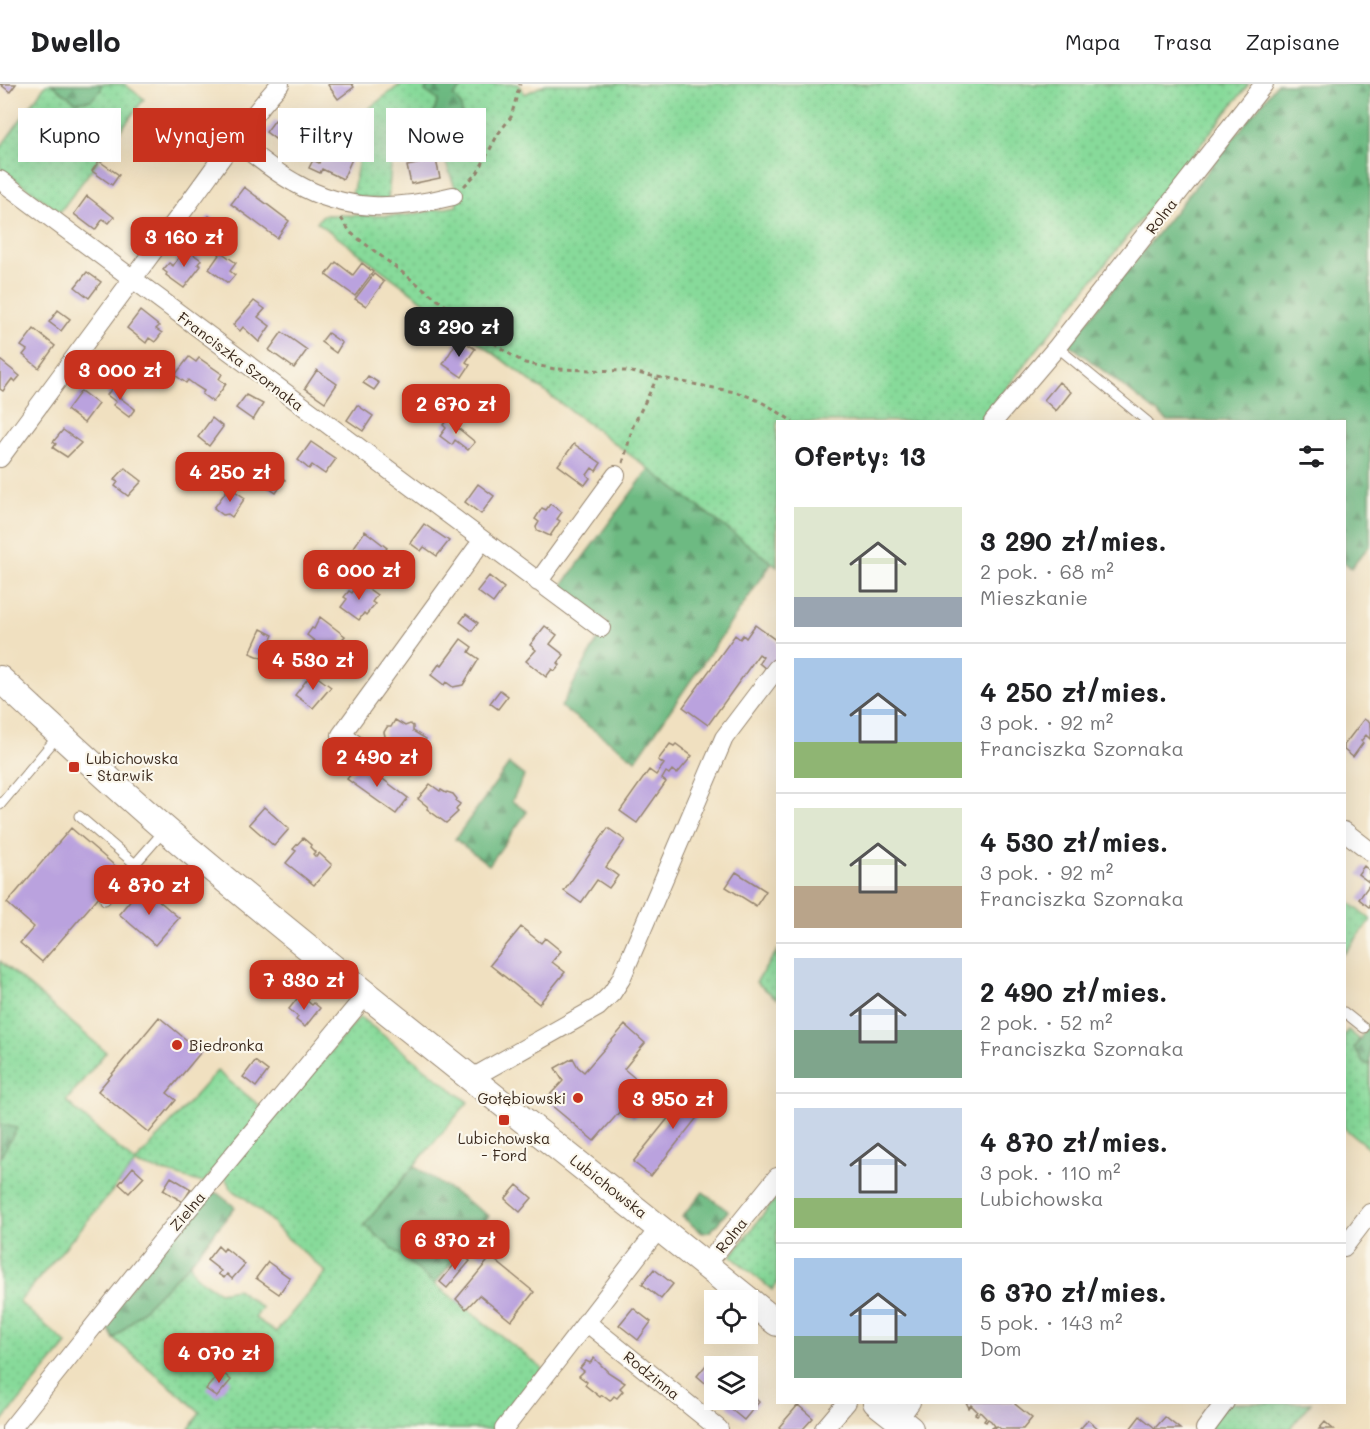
<!DOCTYPE html>
<html lang="pl">
<head>
<meta charset="utf-8">
<style>
  :root { --surface:#fff; --page:#f2f2f2; --text:#202124; --muted:#757577; --line:#e0e0e0; --accent:#c8321e }
  body { margin:0; font-family:Mali,sans-serif; background:var(--page); color:var(--text); height:100vh; display:flex; flex-direction:column; font-size:22px; white-space:nowrap }
  * { box-sizing:border-box; margin:0 }
  p { font-size:20px; color:var(--muted) }
  .icon { flex:none; width:33px; height:33px; fill:none; stroke:currentColor; stroke-width:2; stroke-linecap:round; stroke-linejoin:round }
  .map { position:relative; flex:1; overflow:hidden }
  .details { position:absolute; left:776px; top:336px; width:570px; height:984px; display:flex; flex-direction:column; background:var(--surface); border-radius:0px; box-shadow:0 6px 24px #0002 }
  .details>* { flex:none }
  .guide { position:absolute; left:18px; top:24px; width:570px; height:54px; display:flex; gap:12px }
  .controls { position:absolute; left:704px; top:1206px; display:grid; gap:12px }
  .controls a { display:grid; place-items:center; width:54px; height:54px; border-radius:0px; background:var(--surface); box-shadow:0 6px 24px #0002; font-size:30px }
  .price { position:absolute; translate:-50% -51px; padding:0 14px; border-radius:12px; background:var(--accent); color:#fff; font-size:20px; line-height:39px; filter:drop-shadow(0 2px 3px #0008) }
  .price::after { content:''; position:absolute; left:50%; top:36px; width:18px; height:14px; margin-left:-9px; background:inherit; clip-path:polygon(0 0,100% 0,50% 100%) }
  .price.active { background:#222; color:#fff }
  ul { padding:0; list-style:none }
  li { display:flex; align-items:center; gap:18px; height:150px; padding:0 18px }
  li+li { border-top:2px solid var(--line) }
  li span { display:grid; place-items:center; flex:none; width:168px; height:120px; border-radius:0px; color:#555 }
  li>.icon { margin-inline-start:auto }
  span .icon { width:72px; height:72px; fill:#fffc; stroke-width:1 }
  li b { font-size:26px }
  h2 { display:flex; justify-content:space-between; align-items:center; height:72px; padding:0 18px; font-size:26px }
  .tag { padding:0 21px; border-radius:0px; background:var(--surface); box-shadow:0 6px 24px #0002; font-size:21px; line-height:54px }
  .tag.active { background:var(--accent); color:#fff }
  header { display:flex; align-items:center; gap:36px; box-sizing:border-box; height:84px; padding:0 30px; background:var(--surface); border-bottom:2px solid var(--line) }
  header strong { font-size:28px }
  nav { display:flex; gap:33px; margin-inline-start:auto; font-size:21px }
  .map>svg:first-child { display:block }
  .grass { fill:url(#grass-dots); stroke:#61825c; stroke-width:1.5 }
  .forest { fill:url(#forest-firs); stroke:#547250; stroke-width:1.5 }
  .building { fill:#baa2de }
  .lines { fill:none; stroke-linecap:round; stroke-linejoin:round }
  .lane-casing { stroke:#96856f; stroke-width:11 }
  .street-casing { stroke:#96856f; stroke-width:20 }
  .secondary-casing { stroke:#96856f; stroke-width:28 }
  .path { stroke:#96856f; stroke-width:3; stroke-dasharray:4.5 4.5; stroke-linecap:butt }
  .lane { stroke:#fff; stroke-width:9 }
  .street { stroke:#fff; stroke-width:18 }
  .secondary { stroke:#fff; stroke-width:26 }
  .poi-dot { fill:#c8321e; stroke:#fbf7ec; stroke-width:2 }
  .labels { text-anchor:middle; dominant-baseline:central; stroke-width:4.5; stroke-linejoin:round; paint-order:stroke }
  .street-label { font-size:15px; fill:#3b2a1e; stroke:#fbf7ec }
  .poi-label { font-size:15px; fill:#3b2a1e; stroke:#fbf7ec; text-anchor:start }
</style>
</head>
<body>
<header>
<strong>Dwello</strong>
<nav><a>Mapa</a><a>Trasa</a><a>Zapisane</a></nav>
</header>
<div class="map">
<svg width="1370" height="1345" viewBox="0 0 1370 1345">
  <defs>
    <pattern id="grass-dots" width="8" height="8" patternUnits="userSpaceOnUse" patternTransform="scale(1.5)"><rect width="8" height="8" fill="#87da9a"/><path d="M2 2h.1M6 6h.1" fill="none" stroke="#75bb84" stroke-width="1.8" stroke-linecap="round"/></pattern>
    <pattern id="forest-firs" width="22" height="20" patternUnits="userSpaceOnUse" patternTransform="scale(1.5)"><rect width="22" height="20" fill="#6dba82"/><path d="M5 1l3.5 6h-7zM16 11l3.5 6h-7z" fill="#5b976a"/></pattern>
  </defs>
  <rect width="100%" height="100%" fill="#fbf7ec"/>
  <filter id="ink" filterUnits="userSpaceOnUse"><feTurbulence type="fractalNoise" baseFrequency=".0167" numOctaves="2"/><feDisplacementMap in="SourceGraphic" scale="12" xChannelSelector="R" yChannelSelector="G"/><feConvolveMatrix kernelMatrix="1 2 1 2 8 2 1 2 1" color-interpolation-filters="sRGB"/></filter>
  <filter id="wash" filterUnits="userSpaceOnUse"><feTurbulence type="fractalNoise" baseFrequency=".008" numOctaves="4" result="noise"/><feDisplacementMap in="SourceGraphic" scale="24" xChannelSelector="R" yChannelSelector="G"/><feGaussianBlur stdDeviation="1.35" result="paint"/><feColorMatrix in="noise" values="0 0 0 0 0 0 0 0 0 0 0 0 0 0 0 0 0 1.4 0 .05"/><feComposite in="paint" operator="in"/></filter>
  <g filter="url(#wash)">
    <rect width="100%" height="100%" fill="#f0e0c0"/>
    <path class="grass" d="M46 0H52L77 18 101 6V0H124L144 15 60 128 0 84V64Z
      M401 0H429L426 7 438 15 431 38 408 47H394L388 116 352 112 365 43 347 41Z
      M466 0H518L525 10 546 0H1249L980 337 777 338V483L649 385 317 138 323 131 403 132 457 122 455 103 435 50 462 40 453 12Z
      M1344 814 1370 835V837L1344 870Z
      M777 867V915L756 898Z
      M0 877 106 968 66 1017 135 1079 217 987 265 1026 203 1099 135 1080 19 1218 67 1260 0 1340Z
      M360 933 468 1018 364 1141 435 1200 543 1285 495 1345H189L200 1328 114 1255 190 1179 195 1192 219 1208 237 1205 262 1224 255 1234 276 1248 326 1188 284 1151 270 1136 244 1113 232 1106 224 1092Z
      M1348 946 1359 955 1354 964 1363 978 1370 981V1065L1344 1044V951Z
      M777 1113V1200L772 1206 731 1172Z
      M1227 1319H1311L1290 1345H1207Z"/>
    <path class="forest" d="M52 0H101V6L91 16 76 18Z
      M429 0H466L453 12 461 21 463 40 435 50 431 38 438 16 425 7Z
      M1277 0H1370V461L1351 484 1344 478V338L1168 337 1069 260Z
      M649 385 772 479 636 676 561 623 607 538 561 503Z
      M509 680 524 692 512 717 527 728 489 781 455 755Z
      M1370 939V981L1363 978 1354 964Z
      M0 1040 17 1044 0 1074Z
      M414 1082 489 1132 435 1200 364 1141Z
      M703 1108 728 1127 710 1148 702 1149 682 1133Z
      M217 1109 235 1123 190 1179 114 1255 104 1236 207 1110Z"/>
    <g id="blocks">
      <path class="building" d="M0 0H16L10 8Z
        M329 0H352L354 3 338 15 328 1Z
        M275 36 286 44 291 39 297 43 298 41 308 48 304 53 310 57V60L305 63 299 71 279 55 278 57 266 48Z
        M326 64 352 75 343 95 322 85 320 89 309 84 313 76 319 79Z
        M436 76 440 94 411 100 407 82Z
        M99 77 119 91 112 101 92 87Z
        M244 103 289 137 277 154 231 120Z
        M87 112 114 133 109 139 103 135 95 146 74 130Z
        M209 132 224 143 212 159 198 148Z
        M185 164 201 176 198 180 201 182 184 204 166 191 167 189 163 186 169 179 173 182Z
        M221 168 236 179 230 187 235 191 228 199 209 185Z
        M336 178 353 191 362 179 373 188 355 212 326 191Z
        M87 188 101 198 89 214 75 203Z
        M374 190 384 198 366 222 355 215Z
        M254 217 265 225 258 233 270 242 259 258 243 243 240 247 233 241Z
        M58 226 70 235 61 247 49 238Z
        M140 227 159 242 156 245 162 249 155 258 149 254 146 259 127 244Z
        M34 245 55 262 39 284 23 271 27 266 21 262Z
        M282 248 307 266 294 284 269 266Z
        M328 249 342 259 336 269 321 258Z
        M459 254 475 265 466 278 470 281 462 293 443 280Z
        M124 272 137 281 125 301H120L110 291Z
        M189 273 196 278 199 274 222 290 219 295 226 300 213 318 202 310 204 307 196 302 188 296 186 299 175 291Z
        M0 276 20 292 15 298 12 295 3 307 0 305Z
        M317 286 337 300 325 318 305 304Z
        M368 292 379 299 374 306 363 299Z
        M1059 298 1071 308 1056 327 1044 316Z
        M114 301 123 308 119 313 135 325 129 333 113 321 116 318 107 311Z
        M81 307 98 320 84 339 67 326Z
        M246 311 263 320 253 336 236 324Z
        M455 313 471 325 465 332 457 326 455 329 447 324Z
        M357 321 373 332 363 347 347 336Z
        M449 333 460 342 458 344 475 358 468 366 455 356 452 361 440 352 446 344 443 341Z
        M212 334 223 343 209 362 198 353Z
        M63 346 81 359 67 373 53 364 56 360 53 358Z
        M311 358 336 375 325 390 312 381 309 385 298 376Z
        M574 360 601 379 596 387 592 384 587 391 590 394 585 401 558 381Z
        M125 384 142 397 128 412 115 402 118 398 114 396Z
        M276 389 285 396 276 409 266 402Z
        M478 400 494 412 481 430 465 418Z
        M229 403 245 414 232 433 228 430 223 431 214 424Z
        M550 420 562 428 557 435 560 437 550 452 537 446 536 443 539 438 535 435 542 424 546 426Z
        M424 440 449 457 437 472 424 463 421 467 410 459Z
        M365 447 387 464 374 482 352 466Z
        M332 475 344 484 333 500 321 491Z
        M489 492 504 504 493 519 477 507Z
        M359 498 377 511 372 518 375 520 366 531 364 529 359 536 341 523 347 515 344 513 349 507 352 509Z
        M466 530 478 539 472 547 460 538Z
        M320 533 345 552 330 569 307 551 312 544 314 545Z
        M755 541 777 557V576L766 585 759 579 763 573 759 570 708 641 683 623 735 551 740 555 743 551 746 554Z
        M545 542 557 551 550 560 564 571 558 579 560 581 555 587 552 585 546 593 526 577 536 566 530 561Z
        M261 545 273 551 262 574 250 569Z
        M461 555 472 563 469 568 479 575 463 601 453 603 446 598 444 601 431 591 440 579 442 581Z
        M312 589 331 603 313 624 295 611Z
        M500 606 508 612 498 625 490 619Z
        M1364 635 1370 639V655L1366 651 1361 657 1363 659 1353 673 1344 666V661Z
        M395 636 405 642 410 640 413 642V647L426 655 418 669 409 663 404 664 400 671 381 659 385 652 384 648 387 643H391Z
        M670 660 674 662 676 660 692 672 677 690 672 686 669 690 666 688 662 695 666 698 637 739 620 727 649 686 656 691 664 680 658 676Z
        M360 678 408 714 396 730 347 695Z
        M430 700 440 707 441 706 446 709 447 708 453 710 457 715 456 717 460 720 456 726 458 728 446 739 427 725 428 723 418 715Z
        M264 723 289 745 274 762 249 740Z
        M71 744 121 787 42 878 20 859 34 843 7 819Z
        M608 744 625 756 606 783 618 792 609 804 597 796 581 819 564 807Z
        M303 754 311 761 310 763 315 768 313 770 316 773 319 769 332 781 314 801 286 779 296 767 293 765Z
        M1364 782 1370 787V799L1358 790Z
        M736 788 766 807 756 822 726 803Z
        M1370 800V824L1359 815Z
        M142 802 179 834 155 861 119 830Z
        M521 843 541 859 545 854 561 867 552 878 565 888 539 920 490 881Z
        M300 911 312 921 314 919 320 924 305 943 296 936 298 933 289 925Z
        M159 933 201 968 167 1009 176 1016 149 1049 98 1007Z
        M625 941 645 959 624 985 654 1010 634 1034 622 1025 594 1057 545 1016 563 997 555 984 573 974 578 983 584 988Z
        M255 977 268 987 256 1003 243 993Z
        M698 1002 715 1016 706 1028 703 1026 651 1092 633 1078 686 1012 688 1014Z
        M133 1083 144 1093 129 1109 119 1100Z
        M171 1093 191 1105 183 1118 163 1106Z
        M517 1101 532 1114 520 1128 505 1115Z
        M493 1144 502 1151 483 1174 474 1167Z
        M218 1162 223 1167 225 1164 245 1180 232 1195 227 1190 224 1194 218 1190 221 1187 207 1176Z
        M462 1171 470 1177 447 1204 440 1198Z
        M491 1173 534 1208 511 1237 479 1211 466 1225 456 1215Z
        M268 1178 290 1194 279 1210 256 1194Z
        M654 1185 673 1200 661 1215 642 1200Z
        M633 1224 651 1238 638 1256 619 1241Z
        M594 1274 608 1288 625 1299 620 1304 623 1307 617 1314 614 1312 610 1317 602 1311 600 1313 585 1301 587 1298 579 1292 584 1287 580 1284 586 1277 590 1279Z
        M711 1275 720 1282H714V1300L711 1304 697 1292Z
        M221 1287 231 1296 217 1313 206 1305Z
        M747 1306 759 1318 744 1336 727 1322 733 1316H747Z
        M966 1318H1016L1015 1320 1032 1334 1023 1345H1001L997 1342 994 1345 992 1344 995 1342 991 1337 988 1335 986 1338 984 1337 986 1334 980 1328 977 1331 975 1330 977 1327 971 1321 969 1324Z
        M798 1321 813 1334 803 1345H781L779 1343Z
        M1140 1332 1155 1344 1165 1333 1180 1345H1130Z
        M1088 1336 1099 1345H1080Z
        M1325 1338 1333 1345H1319Z"/>
    </g>
  </g>
  <g filter="url(#ink)">
    <use href="#blocks" fill-opacity="0" stroke="#96856f" stroke-width="1.5"/>
    <g class="lines">
      <defs>
        <path id="lane" d="M1057 263 1148 338
          M0 721 58 652
          M79 732 135 780 164 747
          M105 816 135 780
          M1344 928 1364 944"/>
        <path id="street" d="M234 56C254 70 274 88 295 99 347 129 397 126 453 112
          M0 96 601 544
          M993 338 1057 263 1264 0
          M0 374C60 293 120 212 180 131 213 87 243 41 280 0
          M538 498 616 391
          M355 660 341 651 482 457
          M1344 747 1370 767
          M472 994 598 923 612 909 621 895 724 654 777 584
          M1344 1163 1370 1129
          M706 1181 777 1093
          M586 1238 719 1345
          M898 1336 911 1318
          M11 1345 170 1147 366 911
          M504 1345 660 1143
          M824 1345 847 1318
          M1205 1345 1225 1318"/>
        <path id="secondary" d="M0 595C63 653 126 713 192 768 384 929 583 1081 777 1239
          M876 1318 910 1345"/>
      </defs>
      <use href="#lane" class="lane-casing"/>
      <use href="#street" class="street-casing"/>
      <use href="#secondary" class="secondary-casing"/>
      <path class="path" d="M464 102 478 88 498 50 511 33 520 0
        M341 134 351 149 506 268 525 279 555 285 626 287 735 308C757 314 775 325 793 338
        M623 379 633 342 657 294"/>
      <use href="#lane" class="lane"/>
      <use href="#street" class="street"/>
      <use href="#secondary" class="secondary"/>
    </g>
  </g>
  <g class="poi-dot">
    <rect x="68" y="677" width="12" height="12" rx="3"/>
    <circle cx="177" cy="961" r="6"/>
    <circle cx="578" cy="1014" r="6"/>
    <rect x="498" y="1030" width="12" height="12" rx="3"/>
  </g>
  <g class="labels">
    <g class="street-label">
      <text transform="translate(1161 132) rotate(-52)">Rolna</text>
      <text transform="translate(241 277) rotate(37)">Franciszka Szornaka</text>
      <text transform="translate(609 1102) rotate(38)">Lubichowska</text>
      <text transform="translate(187 1127) rotate(-50)">Zielna</text>
      <text transform="translate(731 1151) rotate(-51)">Rolna</text>
      <text transform="translate(652 1291) rotate(39)">Rodzinna</text>
    </g>
    <g class="poi-label">
      <text x="86" y="674">Lubichowska<tspan x="86" dy="17">- Starwik</tspan></text>
      <text x="189" y="961">Biedronka</text>
      <text x="566" y="1014" text-anchor="end">Gołębiowski</text>
      <text x="504" y="1054" text-anchor="middle">Lubichowska<tspan x="504" dy="17">- Ford</tspan></text>
    </g>
  </g>
</svg>
<div class="controls">
<a><svg class="icon" aria-label="locate" viewBox="0 0 24 24"><circle cx="12" cy="12" r="6"/><path d="M12 2v4M12 18v4M2 12h4M18 12h4"/></svg></a>
<a><svg class="icon" aria-label="layers" viewBox="0 0 24 24"><path d="M12 4l9 5-9 5-9-5zM3 14l9 5 9-5"/></svg></a>
</div>
<b class="price" style="left:184px;top:184px">3 160 zł</b>
<b class="price active" style="left:459px;top:274px">3 290 zł</b>
<b class="price" style="left:120px;top:317px">3 000 zł</b>
<b class="price" style="left:456px;top:351px">2 670 zł</b>
<b class="price" style="left:230px;top:419px">4 250 zł</b>
<b class="price" style="left:359px;top:517px">6 000 zł</b>
<b class="price" style="left:313px;top:607px">4 530 zł</b>
<b class="price" style="left:377px;top:704px">2 490 zł</b>
<b class="price" style="left:149px;top:832px">4 870 zł</b>
<b class="price" style="left:304px;top:927px">7 330 zł</b>
<b class="price" style="left:673px;top:1046px">3 950 zł</b>
<b class="price" style="left:455px;top:1187px">6 370 zł</b>
<b class="price" style="left:219px;top:1300px">4 070 zł</b>
<div class="guide">
<a class="tag">Kupno</a>
<a class="tag active">Wynajem</a>
<a class="tag">Filtry</a>
<a class="tag">Nowe</a>
</div>
<section class="details">
<h2>Oferty: 13<svg class="icon" aria-label="filters" viewBox="0 0 24 24"><path d="M4 7h16M4 17h16"/><circle cx="9" cy="7" r="2"/><circle cx="15" cy="17" r="2"/></svg></h2>
<ul>
<li><span style="background:linear-gradient(#dfe7d0 75%,#9aa5b1 0)"><svg class="icon" aria-label="home" viewBox="0 0 24 24"><path d="M3 11l9-7 9 7M6 9v11h12V9"/></svg></span><div><b>3 290 zł/mies.</b><p>2 pok. · 68 m²</p><p>Mieszkanie</p></div></li>
<li><span style="background:linear-gradient(#a9c7e8 70%,#8fb573 0)"><svg class="icon" aria-label="home" viewBox="0 0 24 24"><path d="M3 11l9-7 9 7M6 9v11h12V9"/></svg></span><div><b>4 250 zł/mies.</b><p>3 pok. · 92 m²</p><p>Franciszka Szornaka</p></div></li>
<li><span style="background:linear-gradient(#dfe7d0 65%,#b9a48a 0)"><svg class="icon" aria-label="home" viewBox="0 0 24 24"><path d="M3 11l9-7 9 7M6 9v11h12V9"/></svg></span><div><b>4 530 zł/mies.</b><p>3 pok. · 92 m²</p><p>Franciszka Szornaka</p></div></li>
<li><span style="background:linear-gradient(#c9d6e8 60%,#7fa58c 0)"><svg class="icon" aria-label="home" viewBox="0 0 24 24"><path d="M3 11l9-7 9 7M6 9v11h12V9"/></svg></span><div><b>2 490 zł/mies.</b><p>2 pok. · 52 m²</p><p>Franciszka Szornaka</p></div></li>
<li><span style="background:linear-gradient(#c9d6e8 75%,#8fb573 0)"><svg class="icon" aria-label="home" viewBox="0 0 24 24"><path d="M3 11l9-7 9 7M6 9v11h12V9"/></svg></span><div><b>4 870 zł/mies.</b><p>3 pok. · 110 m²</p><p>Lubichowska</p></div></li>
<li><span style="background:linear-gradient(#a9c7e8 65%,#7fa58c 0)"><svg class="icon" aria-label="home" viewBox="0 0 24 24"><path d="M3 11l9-7 9 7M6 9v11h12V9"/></svg></span><div><b>6 370 zł/mies.</b><p>5 pok. · 143 m²</p><p>Dom</p></div></li>
</ul>
</section>
</div>
</body>
</html>
